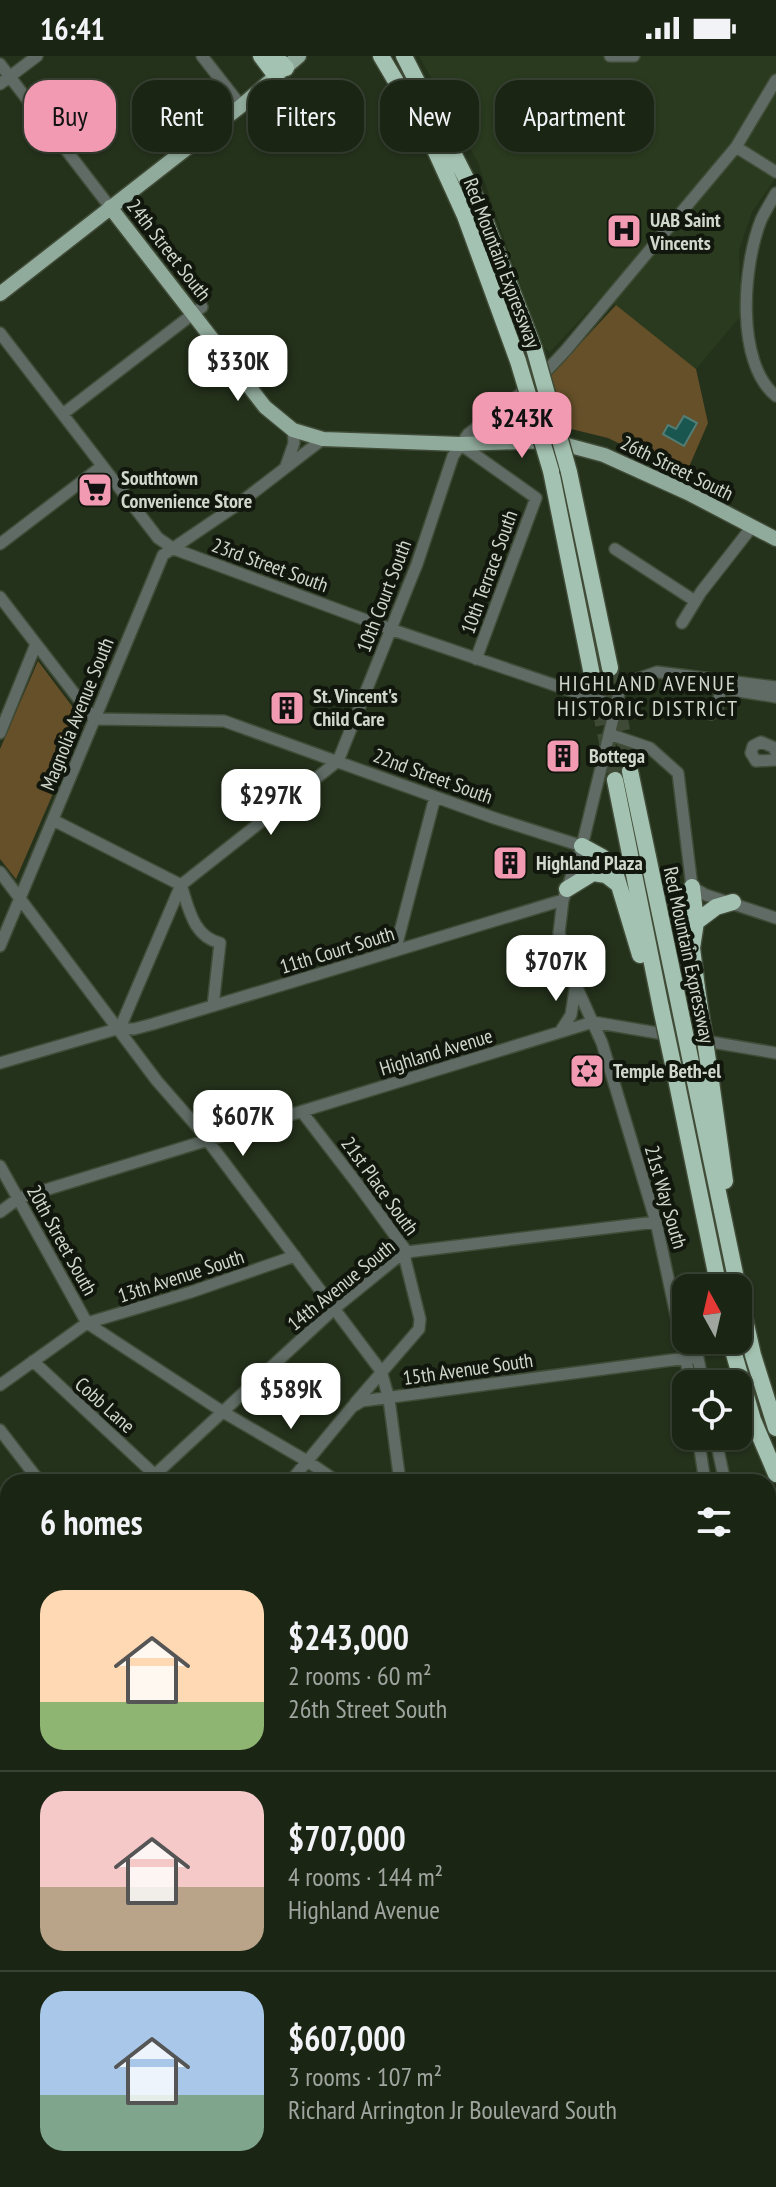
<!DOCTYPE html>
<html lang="en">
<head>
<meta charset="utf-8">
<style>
  :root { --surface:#1b2514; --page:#242d1d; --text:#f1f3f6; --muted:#a0a5a0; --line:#394234; --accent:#f19ab1 }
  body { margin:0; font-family:"PT Sans Narrow",sans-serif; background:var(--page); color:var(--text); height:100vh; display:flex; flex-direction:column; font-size:30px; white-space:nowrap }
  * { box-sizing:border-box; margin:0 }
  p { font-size:26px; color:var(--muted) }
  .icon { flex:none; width:44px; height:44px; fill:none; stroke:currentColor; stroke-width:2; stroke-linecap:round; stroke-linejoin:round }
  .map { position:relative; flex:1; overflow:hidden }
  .drawer { position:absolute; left:0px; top:1418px; width:776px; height:714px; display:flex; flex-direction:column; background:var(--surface); border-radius:24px 24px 0 0; box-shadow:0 2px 6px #0004,0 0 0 2px var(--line) }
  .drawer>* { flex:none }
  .guide { position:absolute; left:24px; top:24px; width:728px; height:72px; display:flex; gap:16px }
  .needle { width:52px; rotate:352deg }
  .controls { position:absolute; left:672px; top:1218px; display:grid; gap:16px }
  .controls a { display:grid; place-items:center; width:80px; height:80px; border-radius:16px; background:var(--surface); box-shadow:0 2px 6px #0004,0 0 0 2px var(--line); font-size:40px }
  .price { position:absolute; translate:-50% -68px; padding:0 18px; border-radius:16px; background:#fff; color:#222; font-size:26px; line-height:52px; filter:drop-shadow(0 2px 4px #0008) }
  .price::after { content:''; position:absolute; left:50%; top:48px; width:24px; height:18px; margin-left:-12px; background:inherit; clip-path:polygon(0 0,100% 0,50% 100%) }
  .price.active { background:var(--accent); color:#111 }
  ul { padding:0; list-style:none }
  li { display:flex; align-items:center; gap:24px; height:200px; padding:0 40px }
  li+li { border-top:2px solid var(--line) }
  li span { display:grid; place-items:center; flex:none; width:224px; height:160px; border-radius:24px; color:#555 }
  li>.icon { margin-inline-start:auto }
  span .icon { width:96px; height:96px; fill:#fffc; stroke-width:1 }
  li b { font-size:34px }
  h2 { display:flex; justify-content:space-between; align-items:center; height:96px; padding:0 40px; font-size:34px }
  .chip { padding:0 28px; border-radius:24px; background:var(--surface); box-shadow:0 2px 6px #0004,0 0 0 2px var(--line); font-size:28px; line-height:72px }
  .chip.active { background:var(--accent); color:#111 }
  .status { display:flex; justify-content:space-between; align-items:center; height:56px; padding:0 40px; background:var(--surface); direction:ltr }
  .status svg { height:22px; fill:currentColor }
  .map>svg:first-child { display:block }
  .built { fill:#293a1e }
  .green { fill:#655029 }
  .water { fill:#1a5650; stroke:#517d75; stroke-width:2 }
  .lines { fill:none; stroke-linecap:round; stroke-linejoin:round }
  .highway-tunnel { stroke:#3e4a35; stroke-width:16; stroke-dasharray:16 8; stroke-linecap:butt }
  .minor-casing { stroke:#404c37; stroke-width:14 }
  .major-casing { stroke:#404c37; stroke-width:17 }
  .highway-casing { stroke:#404c37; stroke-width:19 }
  .minor { stroke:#5f6b64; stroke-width:11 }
  .major { stroke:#90aa9b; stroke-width:14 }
  .highway { stroke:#a4c2b1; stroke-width:16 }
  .highway-bridge-casing { stroke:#404c37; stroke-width:19; stroke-linecap:butt }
  .highway-bridge { stroke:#a4c2b1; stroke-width:16 }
  .labels { text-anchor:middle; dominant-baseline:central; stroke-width:8; stroke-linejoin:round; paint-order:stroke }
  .poi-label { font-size:20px; font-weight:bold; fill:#d0d8cb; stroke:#11170d; text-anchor:start }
  .street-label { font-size:20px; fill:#d0d8cb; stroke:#11170d }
  .neighbourhood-label { font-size:22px; letter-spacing:2px; fill:#d0d8cb; stroke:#11170d }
</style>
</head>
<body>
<div class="status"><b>16:41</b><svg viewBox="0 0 49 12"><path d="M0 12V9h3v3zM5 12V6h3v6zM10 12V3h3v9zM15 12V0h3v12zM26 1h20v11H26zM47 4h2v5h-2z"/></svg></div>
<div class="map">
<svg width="776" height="2131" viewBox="0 0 776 2131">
  <rect width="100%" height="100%" fill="#24311b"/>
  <path class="built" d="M419 0H776V122L752 156 739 194 741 260 696 313 603 239 550 296 541 289 478 107Z"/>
  <path class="green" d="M616 249 696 313 708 367 685 420 608 382 567 372 551 319Z
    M38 605 84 666 16 823 0 803V693Z
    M0 2065 8 2066V2124H27L16 2131H0Z
    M44 2124H278L284 2131H32Z"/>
  <path class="water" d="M684 360 697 367 684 390 663 378 668 369 676 373Z"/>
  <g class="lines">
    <path class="highway-tunnel" d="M610 612 630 715
      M595 630 615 724"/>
    <defs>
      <path id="minor" d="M202 0 241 50
        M610 0H634
        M0 8 110 151
        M0 28 37 0
        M736 91 776 116
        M776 137C771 146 765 155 761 164 743 209 735 307 776 340
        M0 277 158 482 174 493 390 573 616 650
        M64 357 202 251
        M460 388 536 442 476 603
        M286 410 294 387 293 374
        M0 488 102 410
        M615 493 695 545
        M0 541 94 663 224 665 494 762 582 790
        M682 567 701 536 751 472
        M675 625 776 641
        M711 658 717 654 722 626
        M0 677 36 588
        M609 678 650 692 678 717 692 831 706 839 776 862
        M776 696 773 691 761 686 753 690 751 697 756 705 776 704
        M53 764 181 829
        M0 816 157 1025 199 1073 381 1315 389 1343 400 1426
        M181 829C189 853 193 880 220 887L213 950
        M0 890 163 499 237 449 323 383
        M395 895 435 741
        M120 972 134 973 153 968 563 844
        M560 976 571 959 575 933
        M0 1007 120 972 181 829 338 705 417 508 453 400 468 378 536 326 566 294 736 91 776 24
        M302 1056 359 1130 407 1196 405 1203 420 1263 419 1273 355 1347
        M0 1110 87 1267 223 1356 307 1405 338 1426
        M0 1156 19 1142 593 966 776 997
        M33 1305 155 1419
        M691 1328 656 1166 602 987 578 934 559 877 563 844 582 790 616 650 619 637 626 627 657 616 776 631
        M0 1329 87 1267 191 1236 295 1200
        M0 1374 40 1426
        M698 1380 705 1426
        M715 1380 725 1426
        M147 1426 335 1252 399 1200 407 1196 656 1166
        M290 1426 352 1351 362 1345 687 1302H698L703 1328
        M0 1565 8 1557
        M768 1646 776 1644
        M0 1766 8 1765
        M0 1854 8 1853
        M768 1896 776 1895
        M0 2018 8 2014
        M768 2090 776 2084
        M293 2124 298 2131
        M716 2131 725 2124"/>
      <path id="major" d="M110 151 265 351 293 374 323 383 460 388 552 385 604 399 688 437 776 483
        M0 238 241 50 299 0"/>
      <path id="highway" d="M261 0 276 20
        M275 0 286 12
        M381 0 431 85 465 160 518 305
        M404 0 478 146 534 292
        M551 415 594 629
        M569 416 610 612
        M630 715 675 929
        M615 724 661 952
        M582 790 602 801 615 816 640 899
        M692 831 696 866 692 892 697 932
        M567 833 593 817 606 819 619 829
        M696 866 716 851 733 846
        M674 1013 719 1232
        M693 1016 738 1232
        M710 1018 725 1125
        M738 1233 753 1299 776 1372
        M730 1284 753 1364 776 1418"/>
    </defs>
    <use href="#minor" class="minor-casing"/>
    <use href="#major" class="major-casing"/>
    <use href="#highway" class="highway-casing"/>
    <use href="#minor" class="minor"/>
    <use href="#major" class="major"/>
    <use href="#highway" class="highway"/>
    <defs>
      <path id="highway-bridge" d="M534 292 569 416
        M518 305 551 415
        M675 929 693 1016
        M697 932 710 1018
        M661 952 674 1013"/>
    </defs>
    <use href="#highway-bridge" class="highway-bridge-casing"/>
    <use href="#highway-bridge" class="highway-bridge"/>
  </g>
  <defs>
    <symbol id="hospital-square" viewBox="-11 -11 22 22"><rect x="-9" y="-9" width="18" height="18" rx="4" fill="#f19ab1" stroke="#11170d"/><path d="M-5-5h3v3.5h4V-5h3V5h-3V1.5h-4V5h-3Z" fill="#111"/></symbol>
    <symbol id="supermarket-square" viewBox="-11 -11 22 22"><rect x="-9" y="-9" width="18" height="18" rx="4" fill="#f19ab1" stroke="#11170d"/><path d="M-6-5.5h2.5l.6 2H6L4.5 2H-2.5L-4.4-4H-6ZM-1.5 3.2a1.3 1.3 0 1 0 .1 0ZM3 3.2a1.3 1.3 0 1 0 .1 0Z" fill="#111"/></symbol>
    <symbol id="building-square" viewBox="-11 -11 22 22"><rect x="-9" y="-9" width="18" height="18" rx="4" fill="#f19ab1" stroke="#11170d"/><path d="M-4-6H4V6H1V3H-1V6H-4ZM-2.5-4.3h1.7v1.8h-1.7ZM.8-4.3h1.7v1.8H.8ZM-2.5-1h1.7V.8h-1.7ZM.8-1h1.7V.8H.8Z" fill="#111"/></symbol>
    <symbol id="synagogue-square" viewBox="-11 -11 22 22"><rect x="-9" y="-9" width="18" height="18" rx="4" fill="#f19ab1" stroke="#11170d"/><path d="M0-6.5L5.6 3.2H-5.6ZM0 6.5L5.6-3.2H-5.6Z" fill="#111"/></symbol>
  </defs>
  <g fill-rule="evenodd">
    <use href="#hospital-square" x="604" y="155" width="40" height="40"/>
    <use href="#supermarket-square" x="75" y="414" width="40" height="40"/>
    <use href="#building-square" x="267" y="632" width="40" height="40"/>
    <use href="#building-square" x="543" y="680" width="40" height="40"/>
    <use href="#building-square" x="490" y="787" width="40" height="40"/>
    <use href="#synagogue-square" x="567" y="995" width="40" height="40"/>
  </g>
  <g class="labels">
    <g class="poi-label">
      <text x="650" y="164">UAB Saint<tspan x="650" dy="23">Vincents</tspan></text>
      <text x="121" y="422">Southtown<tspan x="121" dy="23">Convenience Store</tspan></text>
      <text x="313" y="640">St. Vincent's<tspan x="313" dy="23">Child Care</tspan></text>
      <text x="589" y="700">Bottega</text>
      <text x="536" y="807">Highland Plaza</text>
      <text x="613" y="1015">Temple Beth-el</text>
    </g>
    <g class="street-label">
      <text transform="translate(169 194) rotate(52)">24th Street South</text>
      <text transform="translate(502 207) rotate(69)">Red Mountain Expressway</text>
      <text transform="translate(677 412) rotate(26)">26th Street South</text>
      <text transform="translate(270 509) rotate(20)">23rd Street South</text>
      <text transform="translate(489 516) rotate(-70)">10th Terrace South</text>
      <text transform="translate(384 540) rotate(-69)">10th Court South</text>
      <text transform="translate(77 658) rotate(-68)">Magnolia Avenue South</text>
      <text transform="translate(433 720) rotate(20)">22nd Street South</text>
      <text transform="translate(337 894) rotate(-17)">11th Court South</text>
      <text transform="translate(689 899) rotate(78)">Red Mountain Expressway</text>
      <text transform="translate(436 996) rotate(-17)">Highland Avenue</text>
      <text transform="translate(380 1130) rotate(54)">21st Place South</text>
      <text transform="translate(666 1141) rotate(74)">21st Way South</text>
      <text transform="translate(62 1184) rotate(61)">20th Street South</text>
      <text transform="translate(181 1220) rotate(-18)">13th Avenue South</text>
      <text transform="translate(341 1229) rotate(-39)">14th Avenue South</text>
      <text transform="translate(468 1313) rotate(-8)">15th Avenue South</text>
      <text transform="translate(105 1349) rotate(42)">Cobb Lane</text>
    </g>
    <g class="neighbourhood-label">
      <text x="648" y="627">HIGHLAND AVENUE<tspan x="648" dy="25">HISTORIC DISTRICT</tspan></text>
    </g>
  </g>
</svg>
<div class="controls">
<a><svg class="needle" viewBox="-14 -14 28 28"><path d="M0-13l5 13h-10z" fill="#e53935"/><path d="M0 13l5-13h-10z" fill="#a0a5a0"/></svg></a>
<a><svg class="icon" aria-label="locate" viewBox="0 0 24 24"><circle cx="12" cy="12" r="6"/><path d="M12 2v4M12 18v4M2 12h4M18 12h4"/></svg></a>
</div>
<b class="price" style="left:238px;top:347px">$330K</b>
<b class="price active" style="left:522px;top:404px">$243K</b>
<b class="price" style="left:271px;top:781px">$297K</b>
<b class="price" style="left:556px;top:947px">$707K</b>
<b class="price" style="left:243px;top:1102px">$607K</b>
<b class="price" style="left:291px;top:1375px">$589K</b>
<div class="guide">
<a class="chip active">Buy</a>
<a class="chip">Rent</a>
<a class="chip">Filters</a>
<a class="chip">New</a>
<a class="chip">Apartment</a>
</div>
<section class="drawer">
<h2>6 homes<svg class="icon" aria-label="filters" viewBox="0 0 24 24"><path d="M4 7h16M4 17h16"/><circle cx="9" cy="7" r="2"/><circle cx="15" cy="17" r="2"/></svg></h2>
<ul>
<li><span style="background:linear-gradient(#ffd9b3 70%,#8fb573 0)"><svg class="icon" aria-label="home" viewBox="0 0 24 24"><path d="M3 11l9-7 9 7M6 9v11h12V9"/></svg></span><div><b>$243,000</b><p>2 rooms · 60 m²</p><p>26th Street South</p></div></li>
<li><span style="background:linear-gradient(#f6c9c9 60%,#b9a48a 0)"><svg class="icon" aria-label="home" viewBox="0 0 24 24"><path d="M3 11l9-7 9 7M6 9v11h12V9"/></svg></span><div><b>$707,000</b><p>4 rooms · 144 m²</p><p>Highland Avenue</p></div></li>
<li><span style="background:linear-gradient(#a9c7e8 65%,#7fa58c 0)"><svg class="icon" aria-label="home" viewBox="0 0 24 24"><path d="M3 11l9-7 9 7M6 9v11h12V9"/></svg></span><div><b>$607,000</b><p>3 rooms · 107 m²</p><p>Richard Arrington Jr Boulevard South</p></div></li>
</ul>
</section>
</div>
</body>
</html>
